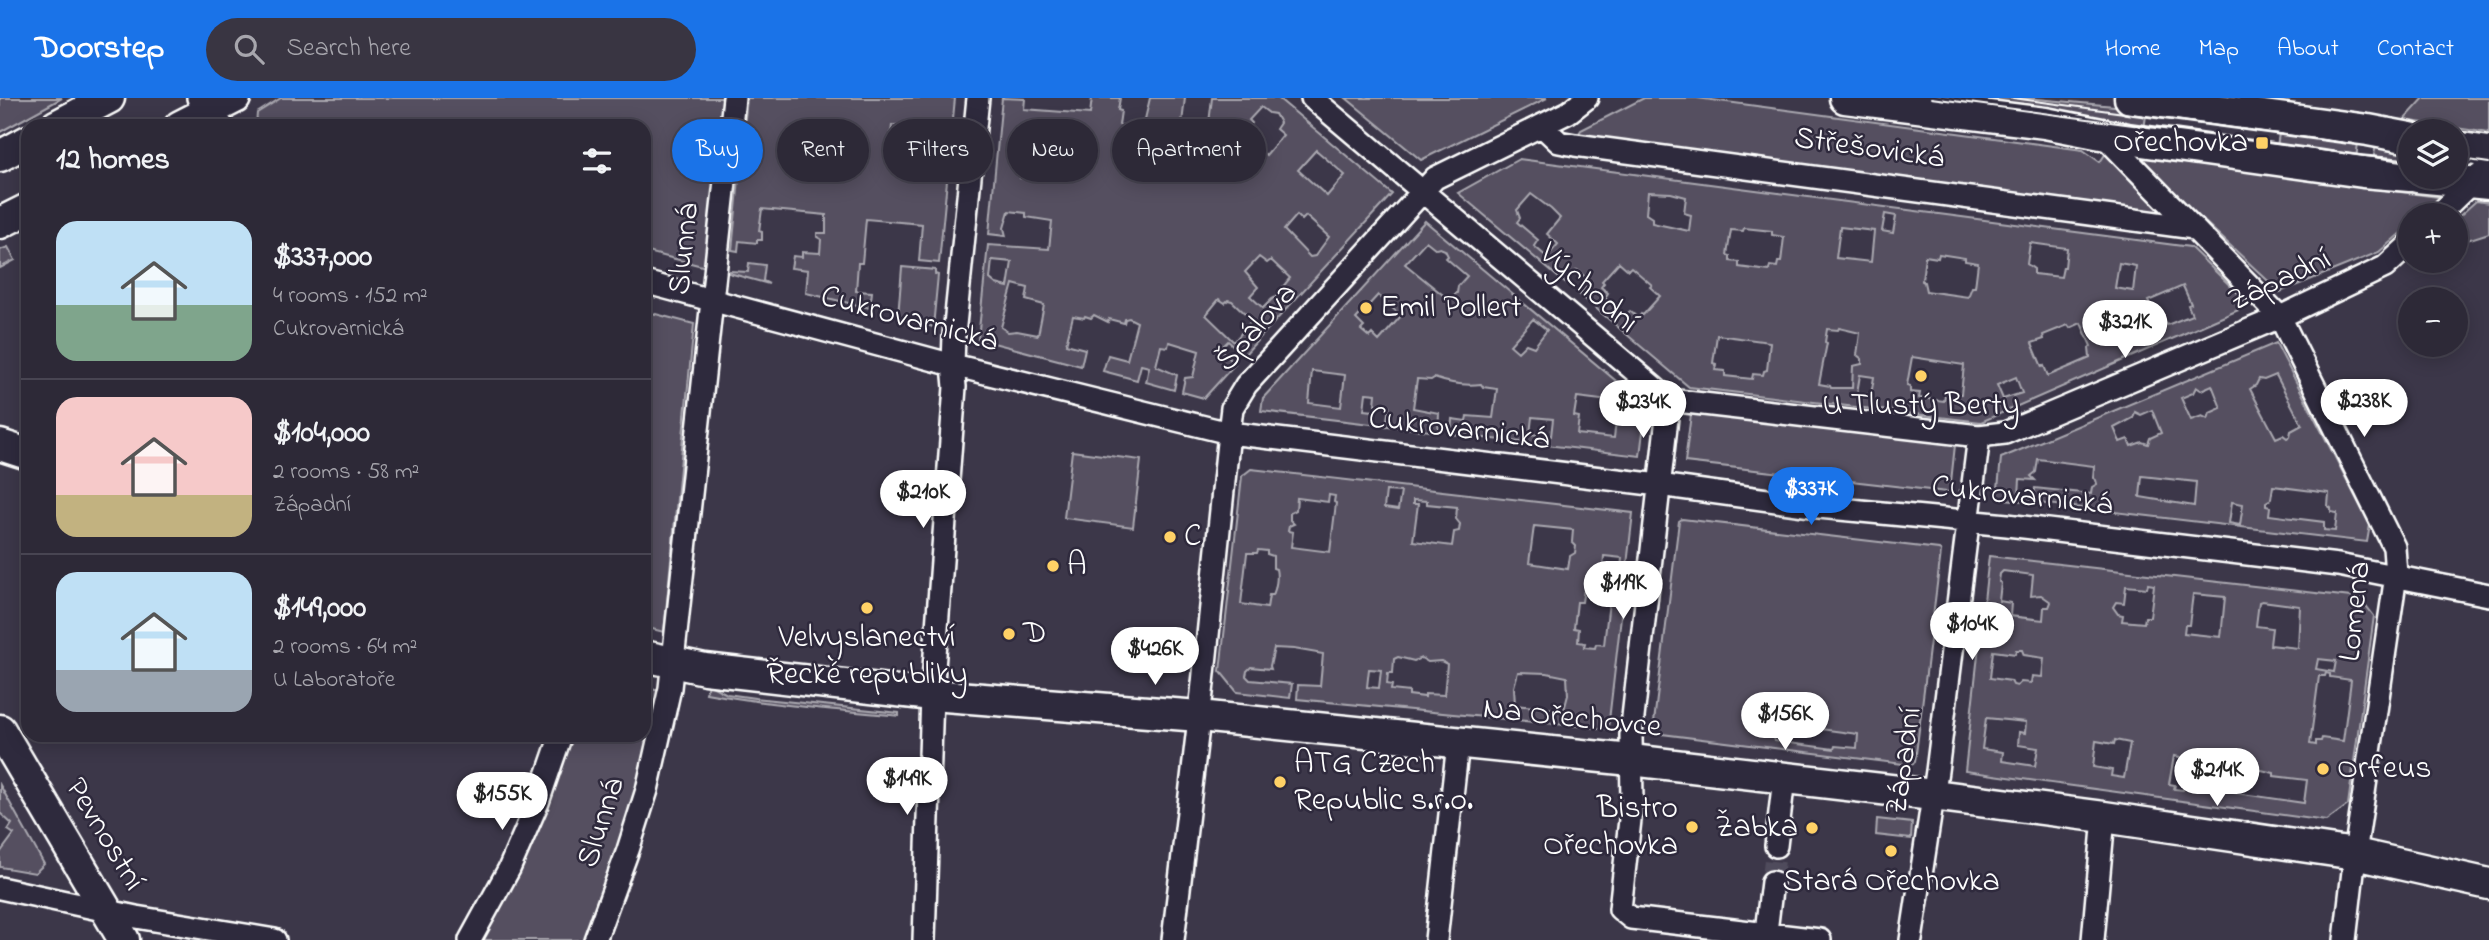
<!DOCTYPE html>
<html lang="en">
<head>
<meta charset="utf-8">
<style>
  :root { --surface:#2d2937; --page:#393542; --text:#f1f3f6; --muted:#a7a6ad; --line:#484552; --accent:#1a73e8 }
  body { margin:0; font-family:"Indie Flower",sans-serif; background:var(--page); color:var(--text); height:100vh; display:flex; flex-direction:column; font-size:26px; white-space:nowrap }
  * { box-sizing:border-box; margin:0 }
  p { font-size:23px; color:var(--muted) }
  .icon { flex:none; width:38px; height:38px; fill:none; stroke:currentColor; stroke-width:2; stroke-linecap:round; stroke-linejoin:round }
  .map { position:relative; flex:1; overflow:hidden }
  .side { position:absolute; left:21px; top:21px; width:630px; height:623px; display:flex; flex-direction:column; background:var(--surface); border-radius:21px; box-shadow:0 4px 18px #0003,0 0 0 2px var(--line) }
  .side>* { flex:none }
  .banner { position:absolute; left:672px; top:21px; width:665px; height:63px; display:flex; gap:14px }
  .controls { position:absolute; left:2398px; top:21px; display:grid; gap:14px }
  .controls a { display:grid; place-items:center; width:70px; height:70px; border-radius:50%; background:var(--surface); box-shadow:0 4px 18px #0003,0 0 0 2px var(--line); font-size:35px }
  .price { position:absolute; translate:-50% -60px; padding:0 16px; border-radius:24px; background:#fff; color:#222; font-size:23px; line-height:46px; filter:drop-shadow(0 2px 4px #0008) }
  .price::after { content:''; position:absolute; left:50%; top:42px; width:21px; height:16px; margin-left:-10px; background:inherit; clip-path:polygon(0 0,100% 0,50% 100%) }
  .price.active { background:var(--accent); color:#fff }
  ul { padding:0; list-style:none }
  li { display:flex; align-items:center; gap:21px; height:175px; padding:0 35px }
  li+li { border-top:2px solid var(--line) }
  li span { display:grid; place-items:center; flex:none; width:196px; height:140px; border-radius:21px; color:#555 }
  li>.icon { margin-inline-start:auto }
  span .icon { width:84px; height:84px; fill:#fffc; stroke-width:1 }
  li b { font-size:30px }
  h2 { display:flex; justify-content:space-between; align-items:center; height:84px; padding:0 35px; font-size:30px }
  .chip { padding:0 24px; border-radius:32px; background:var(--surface); box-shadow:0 4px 18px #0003,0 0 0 2px var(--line); font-size:24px; line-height:63px }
  .chip.active { background:var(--accent); color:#fff }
  header { display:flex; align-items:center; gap:42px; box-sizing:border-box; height:98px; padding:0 35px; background:var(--accent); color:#fff }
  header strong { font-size:33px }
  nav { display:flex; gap:38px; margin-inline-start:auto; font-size:24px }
  .search { width:490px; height:63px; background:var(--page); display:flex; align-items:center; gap:18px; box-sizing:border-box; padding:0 24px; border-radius:38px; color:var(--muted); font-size:26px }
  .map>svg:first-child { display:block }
  .green { fill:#555060; stroke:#aaa8b0; stroke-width:2; fill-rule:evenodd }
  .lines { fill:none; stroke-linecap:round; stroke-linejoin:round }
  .street-tunnel { stroke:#504b5b; stroke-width:21; stroke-dasharray:21 10; stroke-linecap:butt }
  .street-casing { stroke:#fff; stroke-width:26 }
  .secondary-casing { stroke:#fff; stroke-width:35 }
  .street { stroke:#2f2a3d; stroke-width:21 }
  .secondary { stroke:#2f2a3d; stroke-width:30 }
  .tram { stroke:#fff; stroke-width:2 }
  .poi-dot { fill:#ffd166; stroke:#2f2a3d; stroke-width:2.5 }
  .labels { text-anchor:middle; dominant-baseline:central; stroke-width:5; stroke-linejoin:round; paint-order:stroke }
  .poi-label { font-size:32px; fill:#fff; stroke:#2f2a3d; text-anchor:start }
  .street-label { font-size:32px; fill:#fff; stroke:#2f2a3d }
</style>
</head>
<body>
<header>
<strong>Doorstep</strong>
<div class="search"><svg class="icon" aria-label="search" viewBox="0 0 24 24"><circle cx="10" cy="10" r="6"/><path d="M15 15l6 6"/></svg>Search here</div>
<nav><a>Home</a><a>Map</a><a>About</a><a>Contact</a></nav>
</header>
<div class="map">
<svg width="2489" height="842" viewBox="0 0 2489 842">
  <rect width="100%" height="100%" fill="#3c3749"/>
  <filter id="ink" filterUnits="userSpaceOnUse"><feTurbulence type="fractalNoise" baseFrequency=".0143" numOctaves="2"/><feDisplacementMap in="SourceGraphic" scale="14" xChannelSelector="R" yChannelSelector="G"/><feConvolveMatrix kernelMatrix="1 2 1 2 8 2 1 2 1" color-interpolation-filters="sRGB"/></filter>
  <g filter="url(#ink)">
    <path class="green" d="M0 0H62L0 34Z
      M281 0H724L706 169 644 153V28H256L257 15Z
      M747 0H955L939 165 919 163 922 126 866 121 862 165H858L856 193 872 194 870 210 806 195 808 172 791 170 793 158 802 159V154L820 155 821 141 817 139V135H826V117L762 111 759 133 762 134V142H757V145L739 143 738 153 732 152ZM892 27 932 30 929 68 888 64Z
      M1002 0 1025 1 1024 11 1090 16 1092 0H1120L1118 12 1121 13 1119 27 1143 30 1150 0H1185L1182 25 1203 28 1204 25H1209L1212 0H1278L1392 96 1244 257 1228 243 1220 251 1235 266 1204 300 1182 294 1185 280 1193 279 1199 253 1173 245 1169 244 1168 249 1161 248 1156 268 1177 277 1174 292 1146 284 1149 269 1141 267 1137 282 1103 273 1108 257 1127 262 1137 224 1129 220 1125 221 1124 225 1109 221 1108 224 1094 217 1091 220 1085 218 1084 220 1073 218 1066 246 1085 251 1081 268 978 241 988 147 1049 151 1052 123 1026 119V115L1009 113 1004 130 1006 138 989 136ZM1261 9 1269 15 1275 16 1280 25 1276 31 1283 37 1266 57 1255 48 1233 72 1219 60 1240 35 1242 37 1252 25 1249 22ZM1015 44 1033 46V50L1048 52V58L1052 59 1051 68H1047L1046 82 1020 80V70L1013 69 1011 60ZM1316 52 1345 77 1327 98 1298 72ZM1297 117 1302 122 1306 118 1329 139 1315 158 1310 159 1284 132ZM1259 159 1267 165 1271 162 1290 180 1281 191 1278 198 1272 201 1263 210 1250 198 1258 189 1245 174ZM992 162 1012 164 1008 189 996 186 990 181ZM1013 186 1028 190 1026 202 1044 207 1038 237 1017 233 1008 234 1001 229ZM1219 201 1225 205 1228 202 1232 203 1252 222 1234 244 1206 217Z
      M1346 0H1547L1421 62Z
      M1644 0H1697L2083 52 2100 64 2106 55 2159 106 2158 116 1578 37 1581 32Z
      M1887 0H2026L2147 11 2143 38Z
      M2424 0H2489V35L2404 22Z
      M2280 28 2358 44 2356 62 2276 56Z
      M2376 46H2410V72L2373 63Z
      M2146 60 2438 99 2439 102 2421 117H2410V127L2379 154 2280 194 2142 65Z
      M1519 61 2190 149 2244 201 2243 210 1981 324 1689 289 1580 197 1591 184 1577 172 1565 185 1458 95ZM1648 94 1671 95 1686 99 1684 115 1691 117 1689 133 1652 125V120L1646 116ZM1531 96 1551 111 1560 120 1547 136 1558 146 1547 159 1534 148 1538 142 1517 124 1520 120 1517 112ZM1885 116 1896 118 1893 135 1882 133ZM1840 129 1874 133 1871 164 1836 160ZM1744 130 1772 133V137L1784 139 1781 164H1778L1777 169 1770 168 1769 173 1739 169V164L1730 163V158L1727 157 1731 132 1743 133ZM2030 145 2067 150 2065 169H2063L2061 179 2034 176V171L2027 166ZM1939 156 1965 160V163L1978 165 1975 189H1972L1968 199 1926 193 1924 184 1922 183 1925 158 1938 160ZM1619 164 1628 172 1631 169 1652 187 1650 189 1660 198 1643 217 1641 216 1638 220 1630 213 1626 217 1605 200 1608 195 1601 189 1604 185 1602 183ZM2119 165 2136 168 2133 193 2115 190ZM2183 188 2191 206 2188 207 2192 217 2167 227 2164 222 2161 224 2157 222 2148 203ZM2081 225 2091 248 2089 250 2090 260 2048 278 2044 268 2042 269 2032 245 2044 241 2043 237 2068 227 2070 230ZM1839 230 1860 235 1857 257 1862 261V266L1853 268 1852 290H1831L1830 288 1819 286 1827 245 1825 244 1827 231 1838 232ZM1717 237 1770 244 1767 272 1764 273 1763 277 1753 276 1752 281 1725 278V273L1715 272 1716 266 1713 265ZM1912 259 1964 267 1961 296H1958L1957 300 1945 298 1944 303 1919 300 1920 295 1910 294V288L1907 287ZM1860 277 1874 279 1871 297 1857 295ZM2016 279 2022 295 2003 301 1997 287Z
      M2476 103 2489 105V135L2455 146V122Z
      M1425 123 1646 308 1640 358 1451 336 1452 321 1466 323 1467 318 1493 320 1497 291 1483 289 1481 286C1466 288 1448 285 1434 280L1431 282 1417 281 1413 310 1439 315 1438 334 1261 313 1263 300ZM1426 143 1436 151 1440 150 1445 152 1448 158 1446 160 1467 178 1458 188 1457 195 1448 201 1405 166ZM1378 197 1401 218 1379 243 1372 236 1369 239 1361 232 1364 229 1356 221ZM1533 221 1547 232 1534 249 1526 246 1518 254 1510 247ZM1312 273 1345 277 1341 309 1309 305ZM1366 295 1376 296 1375 307 1389 309 1386 328 1373 326 1374 313 1364 312ZM1577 299 1618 304 1614 340 1577 336 1579 319 1574 318ZM1532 319 1553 321 1551 338 1530 336Z
      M8 149 15 162 0 170V152Z
      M749 165 765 167 763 183 769 186 729 175 730 173 748 174Z
      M902 169 935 172V176L938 177 933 229 898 219Z
      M644 213 694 226 664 534 644 529Z
      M2276 245 2370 427 2367 444 1997 400 2001 360ZM2276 277 2302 327 2291 333 2290 338 2287 340 2283 337 2276 340 2250 291 2256 287 2259 281 2264 282ZM2212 287 2221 310 2210 315 2208 321 2202 318 2191 322 2181 300 2193 295 2196 289 2201 292ZM2152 312 2161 335 2150 340 2148 346 2142 344 2131 348 2128 341 2120 344 2114 330 2133 320 2135 314 2141 317ZM2038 361 2094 368 2093 380 2096 382 2097 386 2092 389 2091 396 2035 390 2034 400 2019 398 2020 381 2035 382 2031 378 2036 374ZM2142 378 2196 384 2194 408 2140 399ZM2273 388 2329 395 2328 408 2331 410V414L2337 415 2335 433 2324 432V424L2269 417 2270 409 2266 408V404L2271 401ZM2232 404 2243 406 2240 427 2229 425Z
      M1693 313 1953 344 1955 347 1950 393 1947 394 1685 364 1691 316Z
      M1072 353 1141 362 1133 429 1064 420Z
      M1251 371 1633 415 1608 631 1297 601 1298 587 1320 588 1323 556 1294 551 1274 550 1270 568 1271 571 1251 569 1247 573 1246 578 1250 582 1292 586 1290 600 1237 594 1220 573 1242 378ZM1386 393 1401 394 1398 412 1384 410ZM1329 397 1335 398 1334 404 1336 405 1330 454 1291 449 1293 434 1288 433 1289 428 1294 426 1290 422V415L1296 412 1297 400 1328 404ZM1413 402 1427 403V406L1457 409 1456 421 1460 426 1459 433 1454 434 1452 448 1413 443 1418 406H1413ZM1534 428 1573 432 1572 444 1576 448 1575 455 1570 458 1568 471 1529 465ZM1258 452 1267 453V456L1273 458V470L1276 471C1278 479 1276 490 1273 497H1269L1267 510 1241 506 1247 455H1257ZM1604 458 1622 460 1621 472 1603 470ZM1584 491 1610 495 1604 547 1596 546 1595 550 1584 549 1585 545 1578 544 1579 531 1574 530 1577 504H1582ZM1398 559 1414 563 1421 560 1428 564 1441 563 1447 566 1444 597 1425 596V599L1409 597V594L1391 592 1392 587 1387 586 1388 575H1393L1394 561ZM1369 571 1381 572 1379 590 1367 589ZM1518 574 1547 575 1567 579 1568 597 1564 612 1515 607 1514 589Z
      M1682 421 1939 451 1941 454 1915 664 1911 667 1654 635 1653 632 1679 423ZM1776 625 1858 636 1857 650 1835 648 1834 651 1774 643Z
      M1989 458 2360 500 2374 518 2348 707 2326 723 1965 673ZM2003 473 2033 477 2031 498 2041 497 2051 504 2049 509H2044L2043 522 2010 518 2011 505 1999 503 2001 485 1999 484 2000 476ZM2148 486 2154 487 2150 519H2145L2144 525 2122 523 2123 517 2118 516 2113 509 2116 504 2124 505 2126 488 2147 490ZM2193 496 2225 499 2221 539 2184 535 2185 527H2189ZM2262 503 2300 508 2298 550 2270 547 2272 530 2256 528 2259 504ZM2016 552H2022L2024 557 2044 560 2042 579 2032 578 2031 585 2021 584 2017 588 2013 587 2011 583 1990 580 1993 553 2015 556ZM2318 561 2336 563 2334 574 2316 571ZM2326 575 2330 576V579L2351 582 2343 643 2322 640 2321 643H2316V647L2310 646 2319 578H2325ZM1986 620 2026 624 2025 635 2019 634 2018 647 2038 650 2035 668 2002 663 2003 654 1982 651ZM2115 642 2130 645 2124 680 2111 678 2112 672 2093 669 2096 643 2114 646ZM2174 658 2213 664V662L2225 663 2221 690 2211 688 2212 678 2205 677 2203 691 2184 688 2183 692 2174 691 2175 687 2169 686ZM2249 669 2274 675V678L2307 682 2304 705 2235 695 2238 671 2248 672Z
      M708 586 727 596 755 600 899 615V618C834 612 771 607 706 595Z
      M644 589 663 594 646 672 589 842H474L567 637H644Z
      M0 687 44 766 35 775 0 769V755L14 736 8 732 12 726 0 715Z
      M1877 721 1912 725 1911 741 1876 737Z"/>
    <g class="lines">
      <path class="street-tunnel" d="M1772 784 1776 748"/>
      <defs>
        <path id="street" d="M198 0 206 15 223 28
          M1312 0 1669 302
          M1542 28 1559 44 1575 47 2194 130
          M2103 37 2280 219 2394 449 2396 477 2355 756 2345 842
          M2438 117 2489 68
          M644 184 953 267 1229 335 1659 387 1819 409 2007 427 2338 467 2489 497
          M1669 302 1979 338 2005 335 2280 219 2385 169 2410 146
          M1669 302 1631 637 1632 704 1620 811 1631 820 1820 842
          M1776 748 1784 680
          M0 790 136 819 275 842
          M470 842 509 771 538 704 561 637
          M595 842 628 752 647 692 670 590 734 0
          M924 842 932 597 955 289 953 267 954 237 978 0
          M1173 842 1202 595 1229 335 1232 310 1246 287 1435 80 1569 14 1587 0
          M1436 842 1458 645
          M1765 842 1772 784
          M1911 842 1937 673 1979 338
          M2093 842 2104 719"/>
        <path id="secondary" d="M1845 0 2045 25 2127 41 2363 74 2410 78
          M2130 0 2368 32 2410 40
          M56 28 109 0
          M180 28 235 0
          M2455 49 2489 54
          M0 58 28 43
          M2417 79 2489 86
          M0 125 28 111
          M0 347 28 356
          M644 558 705 571 932 597 1199 618 1631 662 1933 697 2104 719 2355 756 2489 786
          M0 632 124 842"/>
      </defs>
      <use href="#street" class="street-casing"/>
      <use href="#secondary" class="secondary-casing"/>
      <use href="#street" class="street"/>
      <use href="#secondary" class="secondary"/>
      <path class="tram" d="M1931 0 2410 64
        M2013 0 2354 46
        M2455 60 2489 65"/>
    </g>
  </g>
  <g class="poi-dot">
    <rect x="2255" y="38" width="14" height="14" rx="3.5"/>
    <circle cx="1366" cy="210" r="7"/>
    <circle cx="1921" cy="278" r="7"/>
    <circle cx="1170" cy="439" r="7"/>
    <circle cx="1053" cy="468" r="7"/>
    <circle cx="867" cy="510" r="7"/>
    <circle cx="1009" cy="536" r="7"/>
    <circle cx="2323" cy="671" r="7"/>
    <circle cx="1280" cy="684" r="7"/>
    <circle cx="1692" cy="729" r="7"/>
    <circle cx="1812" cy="730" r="7"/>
    <circle cx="1891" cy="753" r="7"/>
  </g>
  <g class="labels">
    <g class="poi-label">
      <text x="2248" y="45" text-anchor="end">Ořechovka</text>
      <text x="1380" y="210">Emil Pollert</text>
      <text x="1921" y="308" text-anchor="middle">U Tlustý Berty</text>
      <text x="1184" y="439">C</text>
      <text x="1067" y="468">A</text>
      <text x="1023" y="536">D</text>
      <text x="867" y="540" text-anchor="middle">Velvyslanectví<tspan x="867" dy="37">Řecké republiky</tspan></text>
      <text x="1294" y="666">ATG Czech<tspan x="1294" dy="37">Republic s.r.o.</tspan></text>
      <text x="2337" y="671">Orfeus</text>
      <text x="1678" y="711" text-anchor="end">Bistro<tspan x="1678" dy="37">Ořechovka</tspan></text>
      <text x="1798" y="730" text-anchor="end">Žabka</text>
      <text x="1891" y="784" text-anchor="middle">Stará Ořechovka</text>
    </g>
    <g class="street-label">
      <text transform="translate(1869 51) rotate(8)">Střešovická</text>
      <text transform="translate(685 151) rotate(-84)">Slunná</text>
      <text transform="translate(2280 183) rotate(-25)">Západní</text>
      <text transform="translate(1588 191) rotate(41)">Východní</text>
      <text transform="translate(909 222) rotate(15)">Cukrovarnická</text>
      <text transform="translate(1257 230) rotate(-49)">Špálova</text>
      <text transform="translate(1459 332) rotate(7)">Cukrovarnická</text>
      <text transform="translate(2022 399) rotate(6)">Cukrovarnická</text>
      <text transform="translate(2356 514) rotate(-84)">Lomená</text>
      <text transform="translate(1572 621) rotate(6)">Na Ořechovce</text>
      <text transform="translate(1905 663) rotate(-82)">Západní</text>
      <text transform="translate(602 725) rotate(-72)">Slunná</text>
      <text transform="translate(104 737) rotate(59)">Pevnostní</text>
    </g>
  </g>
</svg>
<div class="controls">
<a><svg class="icon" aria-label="layers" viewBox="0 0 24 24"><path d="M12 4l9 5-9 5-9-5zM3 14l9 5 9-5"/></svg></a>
<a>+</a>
<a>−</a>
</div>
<b class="price" style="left:2125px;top:262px">$321K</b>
<b class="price" style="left:2364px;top:341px">$238K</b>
<b class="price" style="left:1643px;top:342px">$234K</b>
<b class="price active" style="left:1811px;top:429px">$337K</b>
<b class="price" style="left:923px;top:432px">$210K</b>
<b class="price" style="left:1623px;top:523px">$119K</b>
<b class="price" style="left:1972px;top:564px">$104K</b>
<b class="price" style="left:1155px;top:589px">$426K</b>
<b class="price" style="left:1785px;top:654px">$156K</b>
<b class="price" style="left:2217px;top:710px">$214K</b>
<b class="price" style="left:907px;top:719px">$149K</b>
<b class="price" style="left:502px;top:734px">$155K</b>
<div class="banner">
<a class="chip active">Buy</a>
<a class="chip">Rent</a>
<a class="chip">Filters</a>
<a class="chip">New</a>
<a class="chip">Apartment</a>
</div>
<section class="side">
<h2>12 homes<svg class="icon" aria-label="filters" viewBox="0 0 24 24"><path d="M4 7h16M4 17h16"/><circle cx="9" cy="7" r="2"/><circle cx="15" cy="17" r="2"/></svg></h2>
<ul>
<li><span style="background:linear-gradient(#bfe0f5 60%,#7fa58c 0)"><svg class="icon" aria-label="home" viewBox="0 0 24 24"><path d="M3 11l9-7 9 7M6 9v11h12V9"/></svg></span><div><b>$337,000</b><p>4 rooms · 152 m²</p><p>Cukrovarnická</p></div></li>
<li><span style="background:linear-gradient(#f6c9c9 70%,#c2b280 0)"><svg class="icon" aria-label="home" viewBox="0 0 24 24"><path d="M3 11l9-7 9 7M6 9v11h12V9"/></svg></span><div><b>$104,000</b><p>2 rooms · 58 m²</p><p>Západní</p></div></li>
<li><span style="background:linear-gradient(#bfe0f5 70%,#9aa5b1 0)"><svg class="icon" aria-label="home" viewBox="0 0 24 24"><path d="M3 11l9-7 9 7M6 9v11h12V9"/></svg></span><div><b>$149,000</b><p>2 rooms · 64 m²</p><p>U Laboratoře</p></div></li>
</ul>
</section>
</div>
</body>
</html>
